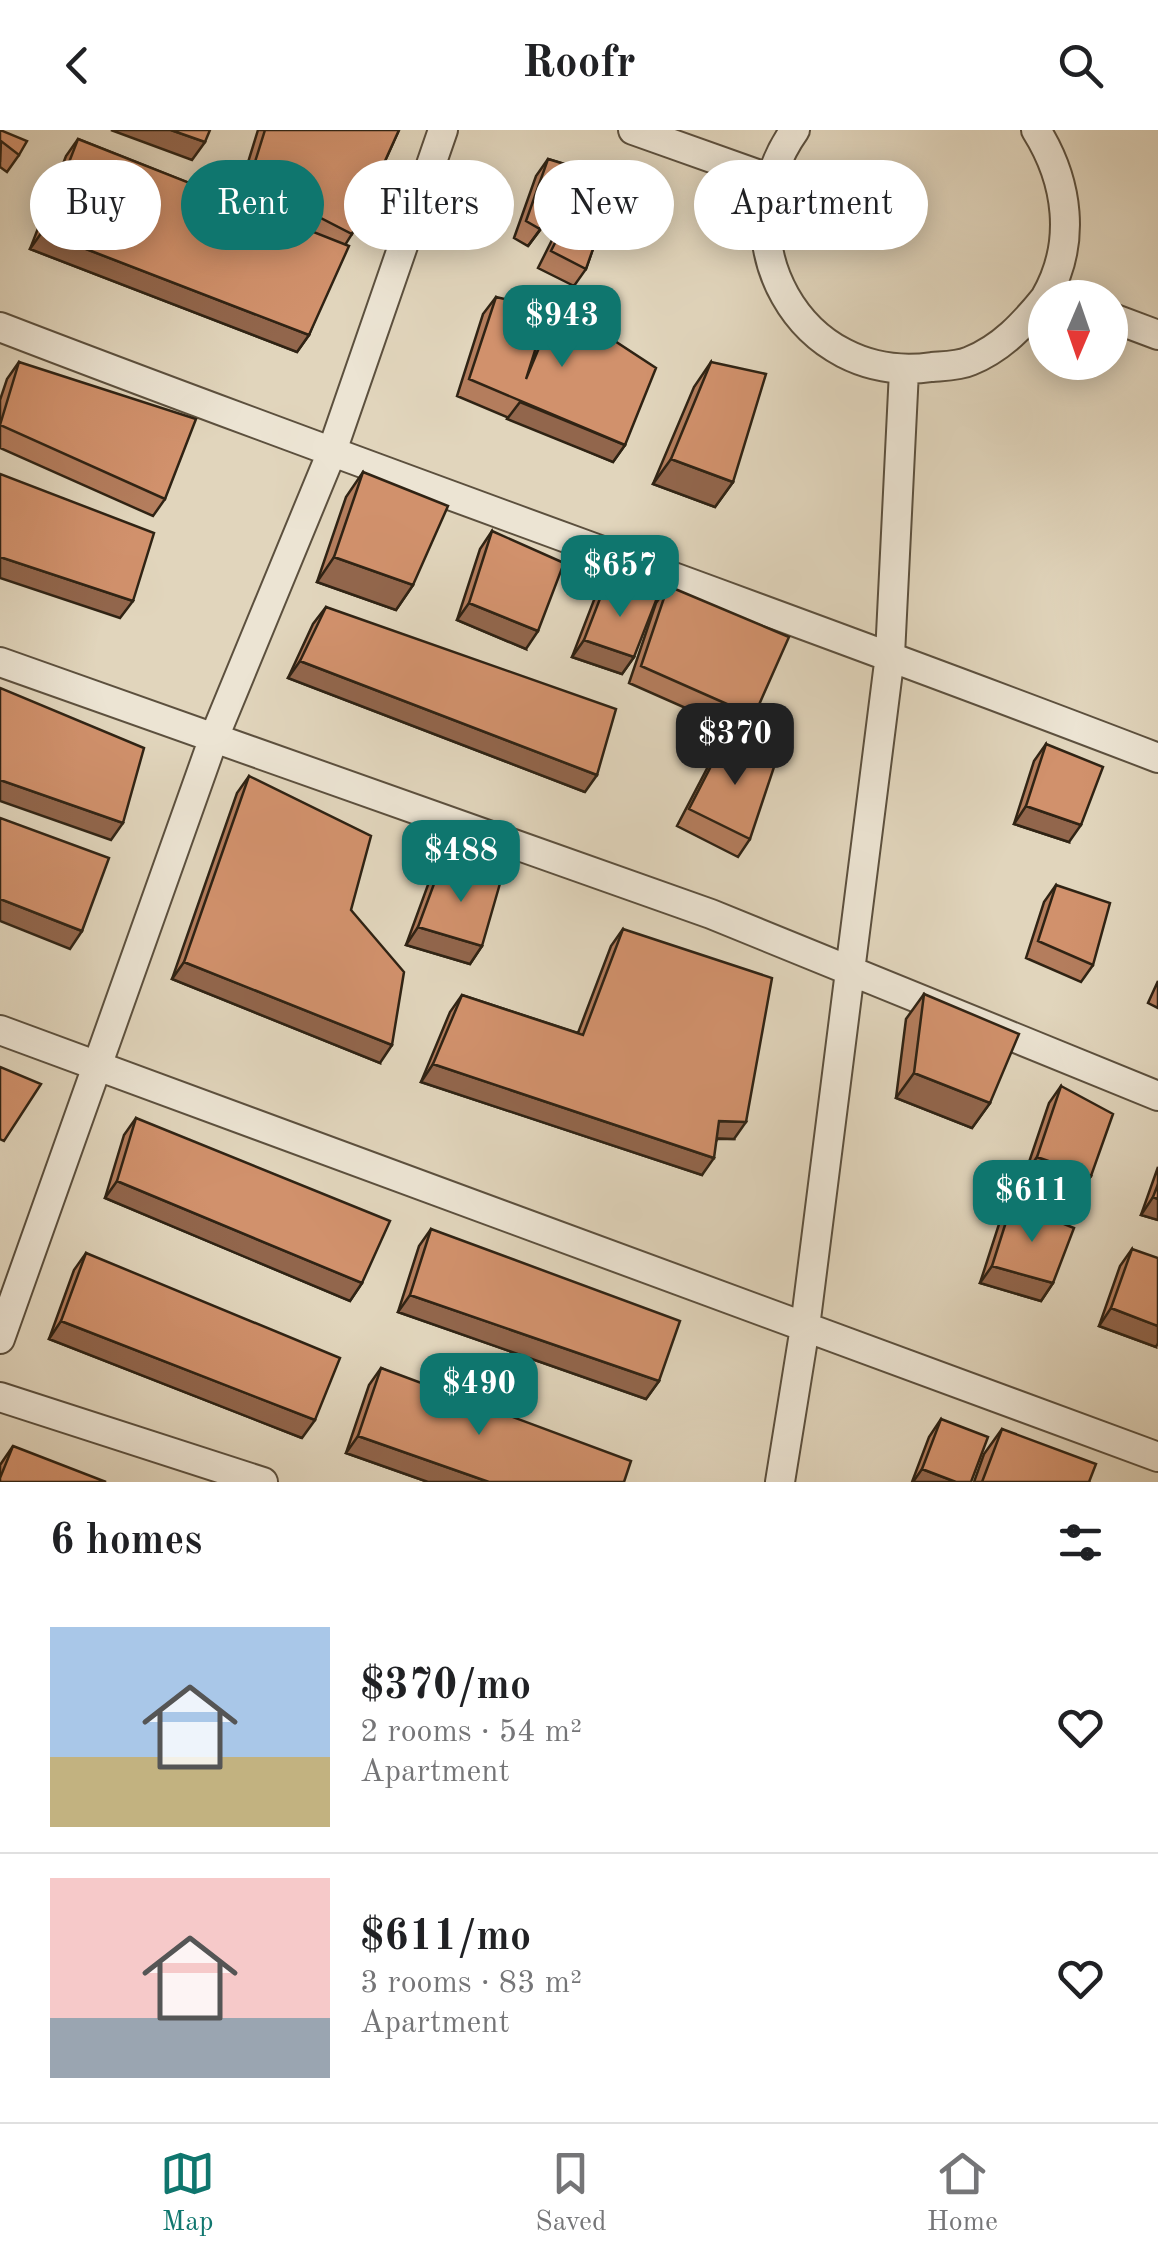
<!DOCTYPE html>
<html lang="en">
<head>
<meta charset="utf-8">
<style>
  :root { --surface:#fff; --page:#f6f6f6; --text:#202124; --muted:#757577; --line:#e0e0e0; --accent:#0f766e }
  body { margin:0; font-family:"Old Standard TT",serif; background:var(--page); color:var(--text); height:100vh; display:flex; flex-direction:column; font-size:38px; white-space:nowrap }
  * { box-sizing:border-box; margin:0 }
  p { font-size:32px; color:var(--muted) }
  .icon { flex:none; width:55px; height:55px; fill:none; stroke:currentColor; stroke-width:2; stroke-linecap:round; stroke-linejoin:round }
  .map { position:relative; height:1352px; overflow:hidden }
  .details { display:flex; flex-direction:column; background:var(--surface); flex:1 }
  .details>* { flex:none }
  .banner { position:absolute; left:30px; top:30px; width:1100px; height:90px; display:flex; gap:20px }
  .needle { width:65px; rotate:182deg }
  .fabs { position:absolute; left:1028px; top:150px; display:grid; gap:20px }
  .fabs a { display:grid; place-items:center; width:100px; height:100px; border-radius:50%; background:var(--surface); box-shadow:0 5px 25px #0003; font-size:50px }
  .price { position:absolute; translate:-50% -85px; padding:0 22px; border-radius:20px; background:var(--accent); color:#fff; font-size:32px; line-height:65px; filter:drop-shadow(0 2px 5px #0008) }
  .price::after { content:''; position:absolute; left:50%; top:60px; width:30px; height:22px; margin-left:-15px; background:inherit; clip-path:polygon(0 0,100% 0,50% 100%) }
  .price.active { background:#222; color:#fff }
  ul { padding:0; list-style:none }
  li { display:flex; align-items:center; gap:30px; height:250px; padding:0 50px }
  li+li { border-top:2px solid var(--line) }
  li span { display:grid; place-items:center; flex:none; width:280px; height:200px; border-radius:0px; color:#555 }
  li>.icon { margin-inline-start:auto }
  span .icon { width:120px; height:120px; fill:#fffc; stroke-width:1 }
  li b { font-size:42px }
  h2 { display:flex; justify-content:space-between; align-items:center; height:120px; padding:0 50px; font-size:42px }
  .chip { padding:0 35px; border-radius:45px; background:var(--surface); box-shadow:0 5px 25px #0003; font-size:35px; line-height:90px }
  .chip.active { background:var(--accent); color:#fff }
  header { display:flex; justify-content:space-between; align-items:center; height:130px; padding:0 50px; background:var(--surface); font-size:45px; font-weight:800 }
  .tab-bar { display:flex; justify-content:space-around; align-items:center; height:140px; border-top:2px solid var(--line); background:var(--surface); font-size:28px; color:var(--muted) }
  .tab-bar a { display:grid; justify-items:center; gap:5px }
  .tab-bar .active { color:var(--accent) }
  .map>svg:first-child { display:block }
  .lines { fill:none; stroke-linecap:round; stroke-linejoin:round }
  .minor-casing { stroke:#5c503e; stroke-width:32 }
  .minor { stroke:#ece4d3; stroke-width:28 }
  .wall { fill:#b47d5d; stroke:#2f2314; stroke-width:2.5 }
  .shaded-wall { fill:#92664c; stroke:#2f2314; stroke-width:2.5 }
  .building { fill:#d1916c; stroke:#2f2314; stroke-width:2.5 }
</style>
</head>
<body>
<header><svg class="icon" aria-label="back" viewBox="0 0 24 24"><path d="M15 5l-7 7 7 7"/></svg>Roofr<svg class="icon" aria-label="search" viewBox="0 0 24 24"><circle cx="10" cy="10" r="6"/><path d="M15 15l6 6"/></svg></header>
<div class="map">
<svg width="1158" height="1352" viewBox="0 0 1158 1352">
  <rect width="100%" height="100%" fill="#e1d5bc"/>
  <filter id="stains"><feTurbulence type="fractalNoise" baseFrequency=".002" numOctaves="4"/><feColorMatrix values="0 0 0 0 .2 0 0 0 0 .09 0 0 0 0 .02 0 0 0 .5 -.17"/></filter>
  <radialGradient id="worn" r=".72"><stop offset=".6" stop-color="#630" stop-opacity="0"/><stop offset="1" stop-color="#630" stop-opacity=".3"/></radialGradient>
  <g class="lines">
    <defs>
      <path id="minor" d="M633 0 771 49
        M795 0C719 107 799 256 932 237 944 236 959 236 970 231 1002 218 1024 194 1045 168
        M1036 0C1068 51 1077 113 1045 168
        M1110 187 1158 205
        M0 197C384 345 774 480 1158 628
        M0 532 711 784 1158 966
        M0 900 1158 1327
        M0 1209 213 610 331 324 443 0
        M0 1267 263 1352
        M780 1352 805 1197 890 525 904 241"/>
    </defs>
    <use href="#minor" class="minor-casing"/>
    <use href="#minor" class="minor"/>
  </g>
  <path class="wall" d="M0 0 19 25 7 42 0 37Z
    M258 0H399L352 104 345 115 309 205 297 222 30 119 66 26 78 9 267 84 237 68Z
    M548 29 617 50 586 139 574 156 538 138 559 96 546 92 528 116 514 108 536 46Z
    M496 167 539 205 551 189 625 315 613 332 457 266 483 184Z
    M19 232 165 369 153 386 0 318V270L7 249Z
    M711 232 733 352 715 377 653 354 694 257Z
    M363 342 413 455 396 480 317 452 346 367Z
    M492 401 526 519 457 490 480 419Z
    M606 453 634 527 622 544 572 527 594 470Z
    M668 456 754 586 742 603 629 553 656 473Z
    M326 477 585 662 288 548 313 494Z
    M725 609 750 709 738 727 677 696 713 627Z
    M1046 614 1069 712 1014 694 1034 631Z
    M249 646 351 780 380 933 172 849 237 663Z
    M441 735 482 816 470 834 406 815 429 752Z
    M1056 755 1093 835 1081 852 1026 828 1044 772Z
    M623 799 734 1009H717L702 1045 421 952 450 882 462 865 578 903 611 816Z
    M1158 851V878L1148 873Z
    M924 864 990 973 972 998 896 968 906 889Z
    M1061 956 1091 1046 1079 1063 1025 1044 1049 973Z
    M136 988 362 1153 350 1171 105 1068 124 1005Z
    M1158 1037V1090L1141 1085Z
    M1012 1073 1053 1153 1041 1171 980 1153 1000 1091Z
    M431 1099 659 1251 646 1269 398 1182 419 1116Z
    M1132 1119 1156 1217 1099 1196 1120 1136Z
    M86 1123 302 1308 49 1209 74 1140Z
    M381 1238 624 1352H428L346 1323 369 1255Z
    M941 1289 971 1352H912L929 1307Z
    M1002 1299 1089 1352H974L984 1324Z
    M13 1316 0 1352V1335Z"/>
  <path class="shaded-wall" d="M111 0H171L205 12 192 30Z
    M558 75 572 79 559 96 546 92 528 116Z
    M42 102 309 205 297 222 30 119Z
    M520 272 625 315 613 332 507 289Z
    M671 329 733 352 715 377 653 354Z
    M0 427 133 471 120 488 0 448Z
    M334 427 413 455 396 480 317 452Z
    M469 473 538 501 526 519 457 490Z
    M584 510 634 527 622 544 572 527Z
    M300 531 597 645 585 662 288 548Z
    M0 650 123 693 111 710 0 671Z
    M1026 676 1081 695 1069 712 1014 694Z
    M0 769 82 801 70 819 0 791Z
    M418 797 482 816 470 834 406 815Z
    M184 832 392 915 380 933 172 849Z
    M433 934 714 1028 702 1045 421 952Z
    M914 943 990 973 972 998 896 968Z
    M719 991 746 992 734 1009 707 1008Z
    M1037 1027 1091 1046 1079 1063 1025 1044Z
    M117 1051 362 1153 350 1171 105 1068Z
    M1153 1067 1158 1069V1090L1141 1085Z
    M992 1136 1053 1153 1041 1171 980 1153Z
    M410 1165 659 1251 646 1269 398 1182Z
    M1111 1178 1158 1196V1213L1156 1217 1099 1196Z
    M61 1191 315 1290 302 1308 49 1209Z
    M358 1306 489 1352H428L346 1323Z
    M922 1339 956 1352H913Z"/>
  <path class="building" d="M0 0 27 11 19 25 1 11 0 32Z
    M171 0H210L205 12Z
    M265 0H399L352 104 249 51Z
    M78 9 349 116 309 205 42 102Z
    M548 29 617 50 586 139 551 121 572 79 558 75 540 99 526 91Z
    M496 167 548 179 526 249 551 189 604 204 656 238 625 315 469 249Z
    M19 232 196 289 165 369 0 295Z
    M711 232 766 244 733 352 671 329Z
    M363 342 448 376 413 455 334 427Z
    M0 344 154 403 133 471 0 427Z
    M492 401 564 433 538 501 469 473Z
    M606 453 657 468 634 527 584 510Z
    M668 456 789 507 754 586 641 536Z
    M326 477 616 579 597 645 300 531Z
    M0 558 144 618 123 693 0 650Z
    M725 609 776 631 750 709 689 679Z
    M1046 614 1103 637 1081 695 1026 676Z
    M249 646 371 706 351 780 404 842 392 915 184 832Z
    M0 688 109 728 82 801 0 769Z
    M441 735 501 750 482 816 418 797Z
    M1056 755 1110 773 1093 835 1038 811Z
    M623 799 772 848 746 992 719 991 714 1028 433 934 462 865 583 905Z
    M924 864 1019 904 990 973 914 943Z
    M0 937 41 954 4 1011 0 1009Z
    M1061 956 1113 984 1091 1046 1037 1027Z
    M136 988 390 1091 362 1153 117 1051Z
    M1158 1054V1069L1153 1067Z
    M1012 1073 1074 1098 1053 1153 992 1136Z
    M431 1099 680 1191 659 1251 410 1165Z
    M1132 1119 1158 1128V1196L1111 1178Z
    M86 1123 340 1228 315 1290 61 1191Z
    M381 1238 631 1331 624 1352H489L358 1306Z
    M941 1289 988 1307 971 1352H956L922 1339Z
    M1002 1299 1096 1334 1089 1352H982Z
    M13 1316 106 1352H0V1348Z"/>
  <rect width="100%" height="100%" filter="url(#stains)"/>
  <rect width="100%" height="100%" fill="url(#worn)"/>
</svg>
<div class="fabs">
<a><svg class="needle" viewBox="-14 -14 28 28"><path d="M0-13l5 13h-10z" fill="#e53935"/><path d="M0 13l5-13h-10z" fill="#757577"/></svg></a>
</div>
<b class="price" style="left:562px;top:240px">$943</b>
<b class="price" style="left:620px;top:490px">$657</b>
<b class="price active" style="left:735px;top:658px">$370</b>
<b class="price" style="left:461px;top:775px">$488</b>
<b class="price" style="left:1032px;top:1115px">$611</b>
<b class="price" style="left:479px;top:1308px">$490</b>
<div class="banner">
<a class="chip">Buy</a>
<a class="chip active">Rent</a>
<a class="chip">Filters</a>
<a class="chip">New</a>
<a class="chip">Apartment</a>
</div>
</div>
<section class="details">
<h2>6 homes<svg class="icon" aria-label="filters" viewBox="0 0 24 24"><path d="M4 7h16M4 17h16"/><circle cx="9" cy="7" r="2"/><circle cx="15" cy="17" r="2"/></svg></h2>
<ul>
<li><span style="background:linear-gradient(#a9c7e8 65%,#c2b280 0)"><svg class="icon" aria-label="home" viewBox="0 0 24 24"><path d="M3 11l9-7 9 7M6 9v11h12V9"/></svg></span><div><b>$370/mo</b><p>2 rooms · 54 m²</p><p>Apartment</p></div><svg class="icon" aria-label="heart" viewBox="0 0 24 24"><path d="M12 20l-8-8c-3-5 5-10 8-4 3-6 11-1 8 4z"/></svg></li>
<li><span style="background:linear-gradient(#f6c9c9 70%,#9aa5b1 0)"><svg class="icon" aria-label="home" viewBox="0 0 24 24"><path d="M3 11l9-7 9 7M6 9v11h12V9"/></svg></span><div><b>$611/mo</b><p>3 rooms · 83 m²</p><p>Apartment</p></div><svg class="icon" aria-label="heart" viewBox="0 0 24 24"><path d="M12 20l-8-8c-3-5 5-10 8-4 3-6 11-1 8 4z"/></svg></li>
</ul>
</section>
<nav class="tab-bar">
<a class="active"><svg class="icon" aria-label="map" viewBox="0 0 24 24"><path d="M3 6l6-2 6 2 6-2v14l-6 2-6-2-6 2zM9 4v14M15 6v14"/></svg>Map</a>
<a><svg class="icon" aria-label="saved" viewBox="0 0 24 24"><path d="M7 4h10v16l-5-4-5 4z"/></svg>Saved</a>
<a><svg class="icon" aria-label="home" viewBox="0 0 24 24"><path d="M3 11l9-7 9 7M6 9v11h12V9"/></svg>Home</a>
</nav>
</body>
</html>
